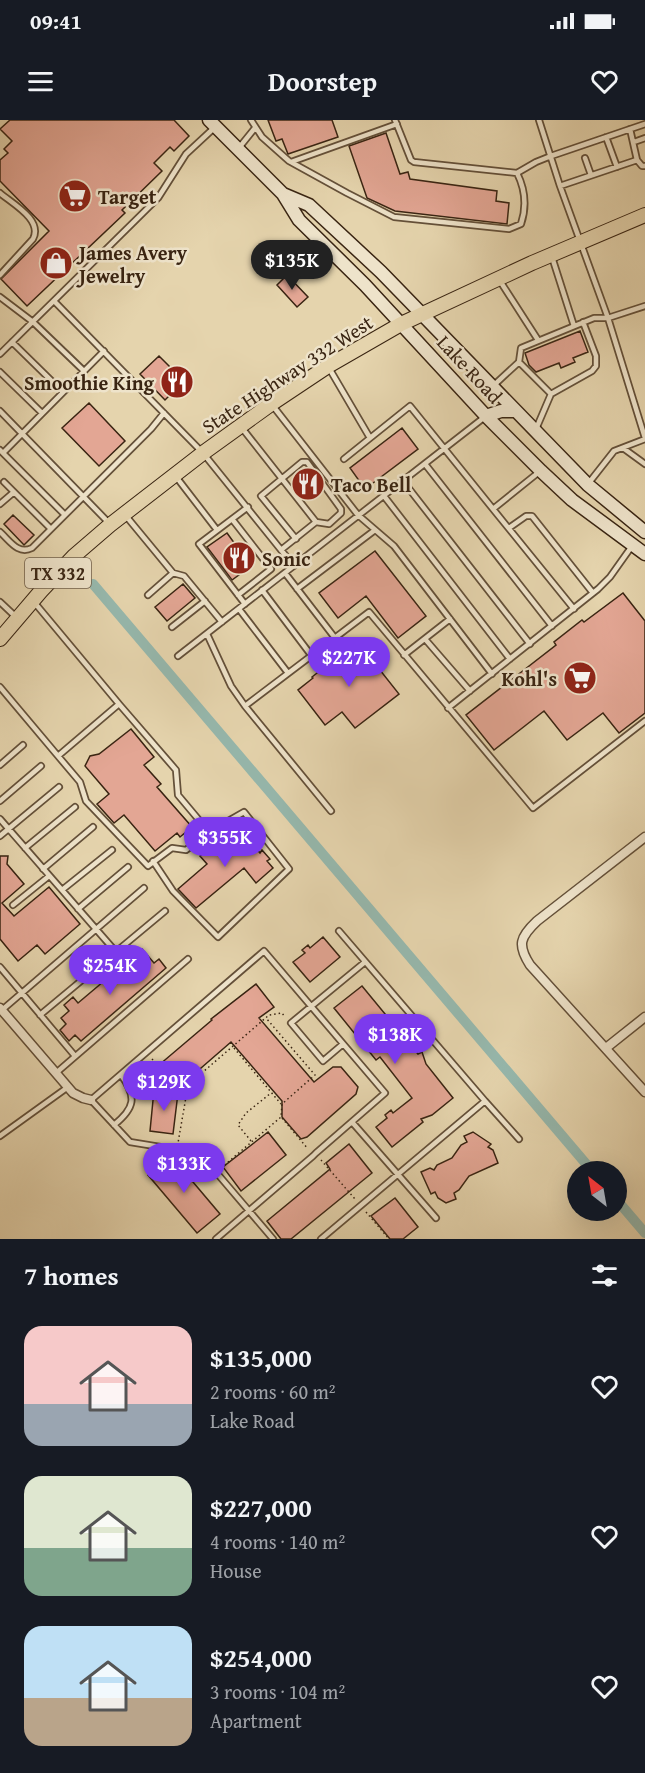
<!DOCTYPE html>
<html lang="en">
<head>
<meta charset="utf-8">
<style>
  :root { --surface:#171b24; --page:#20242c; --text:#f1f3f6; --muted:#9ea1a6; --accent:#7c3aed }
  body { margin:0; font-family:"Gentium Book Plus",serif; background:var(--page); color:var(--text); height:100vh; display:flex; flex-direction:column; font-size:22px; white-space:nowrap }
  * { box-sizing:border-box; margin:0 }
  p { font-size:20px; color:var(--muted) }
  .icon { flex:none; width:33px; height:33px; fill:none; stroke:currentColor; stroke-width:2; stroke-linecap:round; stroke-linejoin:round }
  .map { position:relative; height:1119px; overflow:hidden }
  .details { display:flex; flex-direction:column; background:var(--surface); flex:1 }
  .details>* { flex:none }
  .needle { width:39px; rotate:329deg }
  .tools { position:absolute; left:567px; top:1041px; display:grid; gap:12px }
  .tools a { display:grid; place-items:center; width:60px; height:60px; border-radius:50%; background:var(--surface); box-shadow:0 6px 24px #0002; font-size:30px }
  .price { position:absolute; translate:-50% -51px; padding:0 14px; border-radius:21px; background:var(--accent); color:#fff; font-size:20px; line-height:39px; filter:drop-shadow(0 2px 3px #0008) }
  .price::after { content:''; position:absolute; left:50%; top:36px; width:18px; height:14px; margin-left:-9px; background:inherit; clip-path:polygon(0 0,100% 0,50% 100%) }
  .price.active { background:#222; color:#fff }
  ul { padding:0; list-style:none }
  li { display:flex; align-items:center; gap:18px; height:150px; padding:0 24px }
  li span { display:grid; place-items:center; flex:none; width:168px; height:120px; border-radius:18px; color:#555 }
  li>.icon { margin-inline-start:auto }
  span .icon { width:72px; height:72px; fill:#fffc; stroke-width:1 }
  li b { font-size:26px }
  h2 { display:flex; justify-content:space-between; align-items:center; height:72px; padding:0 24px; font-size:26px }
  .status { display:flex; justify-content:space-between; align-items:center; height:42px; padding:0 30px; background:var(--surface); direction:ltr }
  .status svg { height:16px; fill:currentColor }
  header { display:flex; justify-content:space-between; align-items:center; height:78px; padding:0 24px; background:var(--surface); font-size:27px; font-weight:700 }
  .map>svg:first-child { display:block }
  .lines { fill:none; stroke-linecap:round; stroke-linejoin:round }
  .canal { stroke:#96b8ad; stroke-width:10 }
  .building { fill:#e3a694; stroke:#392412; stroke-width:1.5 }
  .lane-casing { stroke:#645039; stroke-width:8 }
  .street-casing { stroke:#645039; stroke-width:11 }
  .secondary-casing { stroke:#392412; stroke-width:15 }
  .primary-casing { stroke:#392412; stroke-width:16 }
  .path { stroke:#392412; stroke-width:1.5; stroke-dasharray:1.5 3; stroke-linecap:butt }
  .lane { stroke:#eee3ca; stroke-width:4.5 }
  .street { stroke:#eee3ca; stroke-width:8 }
  .secondary { stroke:#eee3ca; stroke-width:12 }
  .primary { stroke:#e5d4ad; stroke-width:14 }
  .labels { text-anchor:middle; dominant-baseline:central; stroke-width:5; stroke-linejoin:round; paint-order:stroke }
  .shield { fill:#eee3ca; stroke:#6f5d49; stroke-width:1.5 }
  .shield-label { font-size:18px; font-weight:bold; fill:#392412 }
  .poi-label { font-size:20px; font-weight:bold; fill:#392412; stroke:#eee3ca; text-anchor:start }
  .street-label { font-size:20px; fill:#392412; stroke:#eee3ca }
</style>
</head>
<body>
<div class="status"><b>09:41</b><svg viewBox="0 0 49 12"><path d="M0 12V9h3v3zM5 12V6h3v6zM10 12V3h3v9zM15 12V0h3v12zM26 1h20v11H26zM47 4h2v5h-2z"/></svg></div>
<header><svg class="icon" aria-label="menu" viewBox="0 0 24 24"><path d="M4 6h16M4 12h16M4 18h16"/></svg>Doorstep<svg class="icon" aria-label="heart" viewBox="0 0 24 24"><path d="M12 20l-8-8c-3-5 5-10 8-4 3-6 11-1 8 4z"/></svg></header>
<div class="map">
<svg width="645" height="1119" viewBox="0 0 645 1119">
  <rect width="100%" height="100%" fill="#e5d4ad"/>
  <filter id="stains"><feTurbulence type="fractalNoise" baseFrequency=".00333" numOctaves="4"/><feColorMatrix values="0 0 0 0 .2 0 0 0 0 .09 0 0 0 0 .02 0 0 0 .5 -.17"/></filter>
  <radialGradient id="worn" r=".72"><stop offset=".6" stop-color="#630" stop-opacity="0"/><stop offset="1" stop-color="#630" stop-opacity=".3"/></radialGradient>
  <g class="lines">
    <path class="canal" d="M93 464 593 1052
      M616 1079 645 1113"/>
  </g>
  <path class="building" d="M10 0H174L189 16 174 31 170 27 154 43 162 51 122 90 125 93 27 186 1 159 49 111 0 61V40L8 33 4 29 12 21 0 9Z
    M268 0H332L338 17 288 34 282 19 276 21Z
    M386 13 400 54 408 52 410 59 497 71 496 81 509 83 507 104 395 91 367 78 349 26Z
    M287 155 308 177 297 187 277 165Z
    M580 211 588 232 573 238 575 242 561 248 559 243 536 252 529 245 525 233Z
    M159 236 184 261 165 280 140 254Z
    M89 283 125 321 99 346 62 308Z
    M402 308 418 329 365 369 350 348Z
    M307 350 321 370 309 379 294 360Z
    M13 395 34 415 24 425 4 404Z
    M227 413 251 446 232 460 207 427Z
    M375 431 426 496 398 518 366 476 338 498 319 473Z
    M183 464 195 478 167 501 155 487Z
    M623 473 645 501V593L619 613 603 593 567 620 544 591 494 630 466 595 556 525 554 522 582 500 584 502Z
    M357 521 399 574 355 608 342 592 325 605 298 570 313 558 312 557 331 542 327 537 336 530 340 535Z
    M131 609 154 637 144 645 161 664 157 667 192 707 180 717 177 713 155 731 124 695 114 703 97 684 109 674 85 646 90 636 99 634Z
    M243 713 260 733 262 730 270 739 267 741 273 748 256 763 244 748 196 788 178 769 207 744 200 736 220 719 228 727Z
    M0 736H8L7 744 24 764 2 783 14 796 49 767 80 804 45 834 37 825 18 841 0 819Z
    M323 817 340 837 310 862 293 842 305 833 302 830 308 825 310 828Z
    M142 829 154 843 159 839 166 848 81 921 75 915 69 921 60 910 66 904 61 898 69 891 64 885 73 877 78 883Z
    M256 864 274 887 259 898 314 962 333 947H341L358 967 356 974 307 1017 301 1019 282 997V981L231 922 178 968 159 945 212 900 211 899Z
    M362 866 418 934 422 932 426 944 453 978 432 995 421 999 423 1002 392 1027 376 1007 387 998 385 995 391 990 393 993 412 978 380 937 376 940 334 888Z
    M154 970 178 973 173 1014 150 1011Z
    M268 1012 286 1035 241 1071 223 1047Z
    M473 1012 491 1024 488 1027 493 1030 498 1043 469 1056 459 1070 454 1073 456 1079 446 1083 438 1078 435 1072 431 1074 421 1052 430 1048 434 1050 437 1045 452 1038 461 1025 467 1022 464 1016Z
    M349 1024 372 1053 291 1119H281L267 1101 330 1049 326 1043Z
    M171 1036 220 1094 197 1113 148 1055Z
    M395 1078 418 1107 403 1119H390L371 1096Z"/>
  <g class="lines">
    <defs>
      <path id="lane" d="M251 0 262 17 289 41 347 73 394 97 509 109 521 104C527 86 525 69 517 53
        M395 0 411 40 414 42 517 53 536 42 551 36 645 4
        M539 0 560 66 608 198 645 318
        M630 9 637 40
        M606 17 617 47
        M634 22 645 18
        M238 29 255 8
        M585 38 591 55
        M291 42 397 4
        M560 66 637 40 642 46H645
        M0 73C13 84 43 100 33 119L0 155
        M552 137 574 206
        M500 161 538 220
        M0 177 33 202 84 251
        M54 181 203 333 294 446
        M12 222 63 272
        M0 234 158 78 186 34 214 8
        M519 242 521 228 594 198H608L645 186
        M329 248 370 318
        M0 252 42 293
        M493 266 519 242 551 274 536 309
        M551 274 592 251 596 246V236L583 202
        M273 286 358 395 394 426 492 554
        M0 291 109 403
        M242 308 316 402 281 430
        M623 328 645 344
        M0 330 65 395
        M3 333 104 231
        M344 339 410 286 493 389 539 352
        M425 344 552 506
        M177 358 217 410
        M403 361 530 524
        M4 362 51 409
        M588 364 614 331 645 319
        M384 376 510 539
        M0 384 14 372
        M493 389 574 489
        M126 396 173 453 184 456 222 502
        M232 399 271 449 238 475
        M509 408 526 396H532L593 473
        M0 412C10 421 18 435 32 428L151 309 164 293
        M296 419 261 376 302 342H307L341 389V393L329 404 316 402
        M285 453 335 518
        M297 469 375 410
        M262 470 311 535
        M148 475 173 453
        M0 482 16 497
        M245 484 199 424 248 387
        M239 489 288 553
        M172 507 205 481
        M207 514 231 566 245 586 331 691
        M425 519 470 571
        M404 535 450 499
        M178 536 486 296
        M0 567 58 636 119 584 34 482
        M245 586 369 492 533 688 645 601
        M448 588 598 469 610 457 632 426
        M58 636 80 662 86 681 148 746 172 728 186 730 209 712 178 675 176 650 119 584
        M0 645 23 625
        M0 681 41 646
        M0 699 116 832
        M0 716 59 667
        M25 728 75 687
        M153 741 173 771 218 817 289 749 244 692 209 712
        M43 749 93 707
        M62 770 112 730
        M13 785 49 756
        M78 789 128 747
        M339 811 485 981
        M0 847 75 936
        M2 890 144 768
        M40 895 165 791
        M343 924 323 941 291 903 365 842
        M56 953 188 839
        M352 1002 436 1098
        M114 1005C135 988 137 977 121 955
        M0 1016 68 967
        M216 1119 313 1036 316 1033 385 973 264 831 91 980 130 1022 191 1032 198 1034 204 1038 273 1119
        M321 1119 485 981 519 1019"/>
      <path id="street" d="M645 717 537 801C520 817 517 825 530 845L645 972
        M0 888 73 973 83 978 91 980
        M606 928 645 897"/>
      <path id="secondary" d="M209 0 283 74 299 100 365 165 486 296 541 351 572 380 645 434
        M283 74 309 85 381 152 588 365 645 412
        M486 296 501 291H516"/>
      <path id="primary" d="M0 519 41 471 74 436 110 405 203 333 271 284 328 246 401 204 532 143 645 95"/>
    </defs>
    <use href="#lane" class="lane-casing"/>
    <use href="#street" class="street-casing"/>
    <use href="#secondary" class="secondary-casing"/>
    <use href="#primary" class="primary-casing"/>
    <path class="path" d="M234 928 281 984
      M152 939 186 977 178 1023
      M135 963 165 955
      M181 971 269 895 282 893 285 897
      M282 998 308 1029
      M251 1021 238 1005 246 993 271 973
      M321 1040 355 1079
      M221 1048 281 997 282 984 315 955 266 898
      M366 1092 389 1119"/>
    <use href="#lane" class="lane"/>
    <use href="#street" class="street"/>
    <use href="#secondary" class="secondary"/>
    <use href="#primary" class="primary"/>
  </g>
  <defs>
    <symbol id="supermarket-disc" viewBox="-11 -11 22 22"><circle r="9.5" fill="#8f2418" stroke="#eee3ca"/><path d="M-6-5.5h2.5l.6 2H6L4.5 2H-2.5L-4.4-4H-6ZM-1.5 3.2a1.3 1.3 0 1 0 .1 0ZM3 3.2a1.3 1.3 0 1 0 .1 0Z" fill="#fff"/></symbol>
    <symbol id="shop-disc" viewBox="-11 -11 22 22"><circle r="9.5" fill="#8f2418" stroke="#eee3ca"/><path d="M-5-2.5h2.3a2.7 3.5 0 0 1 5.4 0H5L5.5 6h-11ZM-1.5-2.5h3a1.5 2.3 0 0 0-3 0Z" fill="#fff"/></symbol>
    <symbol id="restaurant-disc" viewBox="-11 -11 22 22"><circle r="9.5" fill="#8f2418" stroke="#eee3ca"/><path d="M-5-6h1v4h1v-4h1v4h1v-4h1v5L-1.5 .5V6h-2V.5L-5-1ZM5-6V6H3V1.5H1.5Q1.5-4 5-6Z" fill="#fff"/></symbol>
  </defs>
  <g fill-rule="evenodd">
    <use href="#supermarket-disc" x="56" y="57" width="38" height="38"/>
    <use href="#shop-disc" x="37" y="124" width="38" height="38"/>
    <use href="#restaurant-disc" x="158" y="243" width="38" height="38"/>
    <use href="#restaurant-disc" x="289" y="345" width="38" height="38"/>
    <use href="#restaurant-disc" x="220" y="419" width="38" height="38"/>
    <use href="#supermarket-disc" x="561" y="539" width="38" height="38"/>
  </g>
  <g class="labels">
    <rect class="shield" x="25" y="438" width="66" height="30" rx="4.5"/>
    <g class="shield-label">
      <text x="58" y="453">TX 332</text>
    </g>
    <g class="poi-label">
      <text x="98" y="76">Target</text>
      <text x="79" y="132">James Avery<tspan x="79" dy="23">Jewelry</tspan></text>
      <text x="154" y="262" text-anchor="end">Smoothie King</text>
      <text x="331" y="364">Taco Bell</text>
      <text x="262" y="438">Sonic</text>
      <text x="557" y="558" text-anchor="end">Kohl's</text>
    </g>
    <g class="street-label">
      <text transform="translate(470 249) rotate(47)">Lake Road</text>
      <text transform="translate(287 254) rotate(-33)">State Highway 332 West</text>
    </g>
  </g>
  <rect width="100%" height="100%" filter="url(#stains)"/>
  <rect width="100%" height="100%" fill="url(#worn)"/>
</svg>
<div class="tools">
<a><svg class="needle" viewBox="-14 -14 28 28"><path d="M0-13l5 13h-10z" fill="#e53935"/><path d="M0 13l5-13h-10z" fill="#9ea1a6"/></svg></a>
</div>
<b class="price active" style="left:292px;top:171px">$135K</b>
<b class="price" style="left:349px;top:568px">$227K</b>
<b class="price" style="left:225px;top:748px">$355K</b>
<b class="price" style="left:110px;top:876px">$254K</b>
<b class="price" style="left:395px;top:945px">$138K</b>
<b class="price" style="left:164px;top:992px">$129K</b>
<b class="price" style="left:184px;top:1074px">$133K</b>
</div>
<section class="details">
<h2>7 homes<svg class="icon" aria-label="filters" viewBox="0 0 24 24"><path d="M4 7h16M4 17h16"/><circle cx="9" cy="7" r="2"/><circle cx="15" cy="17" r="2"/></svg></h2>
<ul>
<li><span style="background:linear-gradient(#f6c9c9 65%,#9aa5b1 0)"><svg class="icon" aria-label="home" viewBox="0 0 24 24"><path d="M3 11l9-7 9 7M6 9v11h12V9"/></svg></span><div><b>$135,000</b><p>2 rooms · 60 m²</p><p>Lake Road</p></div><svg class="icon" aria-label="heart" viewBox="0 0 24 24"><path d="M12 20l-8-8c-3-5 5-10 8-4 3-6 11-1 8 4z"/></svg></li>
<li><span style="background:linear-gradient(#dfe7d0 60%,#7fa58c 0)"><svg class="icon" aria-label="home" viewBox="0 0 24 24"><path d="M3 11l9-7 9 7M6 9v11h12V9"/></svg></span><div><b>$227,000</b><p>4 rooms · 140 m²</p><p>House</p></div><svg class="icon" aria-label="heart" viewBox="0 0 24 24"><path d="M12 20l-8-8c-3-5 5-10 8-4 3-6 11-1 8 4z"/></svg></li>
<li><span style="background:linear-gradient(#bfe0f5 60%,#b9a48a 0)"><svg class="icon" aria-label="home" viewBox="0 0 24 24"><path d="M3 11l9-7 9 7M6 9v11h12V9"/></svg></span><div><b>$254,000</b><p>3 rooms · 104 m²</p><p>Apartment</p></div><svg class="icon" aria-label="heart" viewBox="0 0 24 24"><path d="M12 20l-8-8c-3-5 5-10 8-4 3-6 11-1 8 4z"/></svg></li>
</ul>
</section>
</body>
</html>
